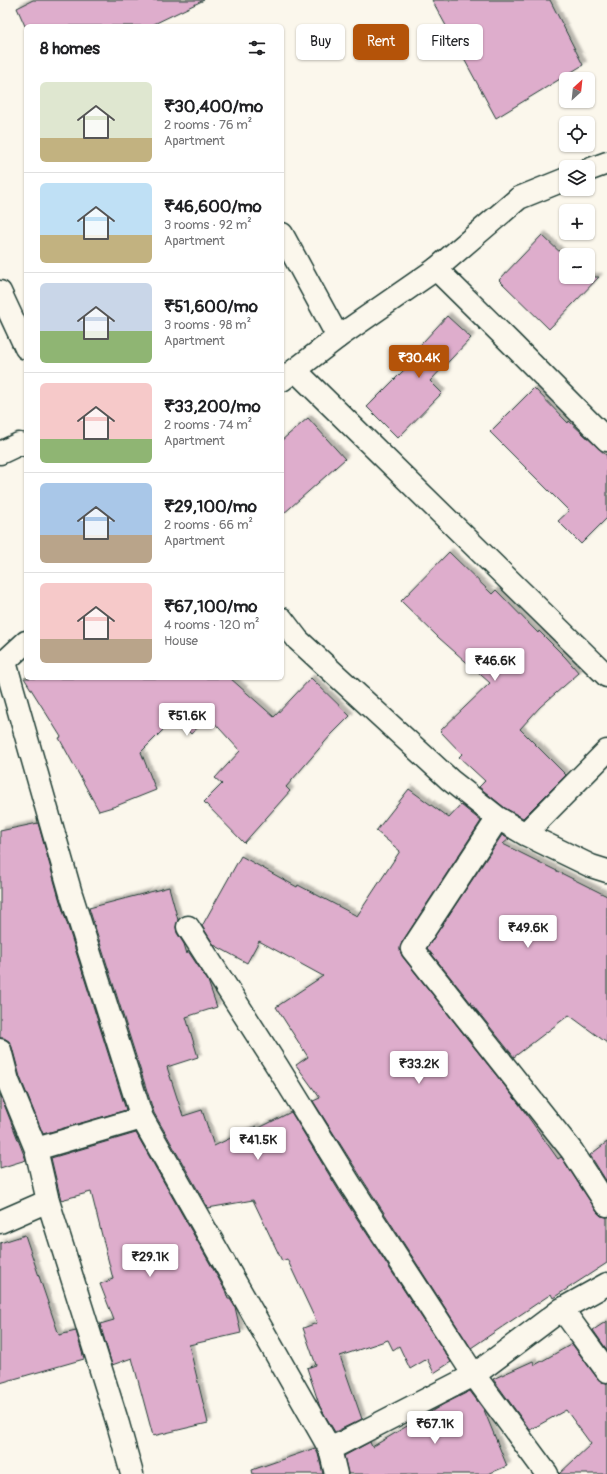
<!DOCTYPE html>
<html lang="en">
<head>
<meta charset="utf-8">
<style>
  :root { --surface:#fff; --page:#f6f6f6; --text:#202124; --muted:#757577; --line:#e0e0e0; --accent:#b45309 }
  body { margin:0; font-family:Pangolin,sans-serif; background:var(--page); color:var(--text); height:100vh; display:flex; flex-direction:column; font-size:15px; white-space:nowrap }
  * { box-sizing:border-box; margin:0 }
  p { font-size:13px; color:var(--muted) }
  .icon { flex:none; width:22px; height:22px; fill:none; stroke:currentColor; stroke-width:2; stroke-linecap:round; stroke-linejoin:round }
  .map { position:relative; flex:1; overflow:hidden }
  .sheet { position:absolute; left:24px; top:24px; width:260px; height:656px; display:flex; flex-direction:column; background:var(--surface); border-radius:6px; box-shadow:0 1px 3px #0004 }
  .sheet>* { flex:none }
  .guide { position:absolute; left:296px; top:24px; width:251px; height:36px; display:flex; gap:8px }
  .needle { width:26px; rotate:27deg }
  .controls { position:absolute; left:559px; top:72px; display:grid; gap:8px }
  .controls a { display:grid; place-items:center; width:36px; height:36px; border-radius:6px; background:var(--surface); box-shadow:0 1px 3px #0004; font-size:20px }
  .price { position:absolute; translate:-50% -34px; padding:0 9px; border-radius:4px; background:#fff; color:#222; font-size:13px; line-height:26px; filter:drop-shadow(0 1px 2px #0008) }
  .price::after { content:''; position:absolute; left:50%; top:24px; width:12px; height:9px; margin-left:-6px; background:inherit; clip-path:polygon(0 0,100% 0,50% 100%) }
  .price.on { background:var(--accent); color:#fff }
  ul { padding:0; list-style:none }
  li { display:flex; align-items:center; gap:12px; height:100px; padding:0 16px }
  li+li { border-top:1px solid var(--line) }
  li span { display:grid; place-items:center; flex:none; width:112px; height:80px; border-radius:6px; color:#555 }
  li>.icon { margin-inline-start:auto }
  span .icon { width:48px; height:48px; fill:#fffc; stroke-width:1 }
  li b { font-size:17px }
  h2 { display:flex; justify-content:space-between; align-items:center; height:48px; padding:0 16px; font-size:17px }
  .tag { padding:0 14px; border-radius:6px; background:var(--surface); box-shadow:0 1px 3px #0004; font-size:14px; line-height:36px }
  .tag.on { background:var(--accent); color:#fff }
  .map>svg:first-child { display:block }
  .building { fill:#deadcc; stroke:#1f3d34; filter:url(#shadow) }
  .lines { fill:none; stroke-linecap:round; stroke-linejoin:round }
  .minor-casing { stroke:#1f3d34; stroke-width:25 }
  .tertiary-casing { stroke:#1f3d34; stroke-width:25 }
  .minor { stroke:#fbf7ec; stroke-width:22 }
  .tertiary { stroke:#fbf7ec; stroke-width:22 }
</style>
</head>
<body>
<div class="map">
<svg width="607" height="1474" viewBox="0 0 607 1474">
  <defs>
    <filter id="shadow"><feDropShadow dx="3.5" dy="-3.5" stdDeviation="1" flood-color="#0004"/></filter>
  </defs>
  <rect width="100%" height="100%" fill="#fbf7ec"/>
  <filter id="ink" filterUnits="userSpaceOnUse"><feTurbulence type="fractalNoise" baseFrequency=".025" numOctaves="2"/><feDisplacementMap in="SourceGraphic" scale="8" xChannelSelector="R" yChannelSelector="G"/><feConvolveMatrix kernelMatrix="1 2 1 2 8 2 1 2 1" color-interpolation-filters="sRGB"/></filter>
  <g filter="url(#ink)">
    <path class="building" d="M33 0H204L150 26H25L17 8Z
      M432 0H550L583 65 496 118Z
      M542 235 566 258V277H599L549 329 499 280Z
      M447 316 471 338 430 381 442 393 398 438 367 407 416 358 412 354Z
      M534 388 568 423 569 421 607 456V518L581 544 558 521 569 511 490 432Z
      M308 418 345 459 282 515V440Z
      M449 552 492 594 496 590 538 633 539 631 565 657 579 673 540 707 520 729 566 775 523 818 505 808 479 787 485 781 459 757 462 754 440 731 490 683 439 638 401 601Z
      M24 678H230L274 717 311 678 350 716 331 735 286 787 290 791 244 843 204 802 222 784 215 778 240 751 209 717 191 734 175 718 141 752 156 790 116 806 99 811 59 738 61 737Z
      M409 789 449 818 461 805 481 821 402 942 400 949 402 956 519 1104 558 1159 561 1157 562 1158 597 1212 601 1216 607 1217V1263L553 1298 551 1294 471 1348 361 1177 313 1101 320 1098 296 1065 308 1057 276 1007 323 976 259 941 247 963 214 945 202 926 241 856 297 887 298 885 357 916 400 851 376 831Z
      M38 823 59 898 126 1110 43 1134 20 1077 12 1047 9 1041 4 1038H0V831Z
      M502 835 509 839 503 844 607 896V1043L569 1015 514 1057 427 948Z
      M169 887 178 920 176 927 177 933 184 944 187 954 188 951 208 981 217 1007 186 1017 198 1057 167 1067 183 1116 202 1110 214 1146 256 1126 257 1129 291 1112 339 1191 451 1362 434 1373 427 1359 410 1369 399 1346 393 1350 388 1340 340 1356 362 1419 335 1432 320 1407 307 1368 316 1365 303 1328 317 1323 287 1259 282 1261 253 1200 208 1208 154 1113 89 908Z
      M0 1094 26 1160 0 1168Z
      M136 1133 225 1290 228 1299H230L235 1307 241 1333 189 1345 208 1423 153 1436 132 1358 112 1365 100 1324 114 1320 100 1284 113 1279 91 1192 61 1200 51 1158Z
      M607 1142V1182L590 1155Z
      M25 1235 59 1335 76 1331 84 1359 0 1383V1243Z
      M607 1321V1350L593 1330Z
      M572 1344 597 1378 602 1382 607 1383V1474H559L591 1444 566 1410 530 1430 493 1379 533 1361 535 1365Z
      M470 1391 484 1410 507 1466 488 1474H348L344 1456 370 1442 372 1447 444 1404Z
      M315 1448 318 1454 323 1474H253L252 1470Z"/>
    <g class="lines">
      <defs>
        <path id="minor" d="M282 234 338 337
          M436 269 511 343 607 440
          M0 292 26 348
          M295 370 607 676
          M282 619 298 640 450 780 498 818 525 834 591 866 607 871
          M5 662 71 894 142 1118 36 1149
          M0 666 26 642
          M498 818 412 949 572 1151 607 1205
          M525 834 607 751
          M188 927 277 1066 350 1184 474 1375 547 1474
          M0 1050 8 1081 36 1149 48 1201 118 1424 132 1474
          M142 1118 330 1449 474 1375 562 1309 607 1284
          M0 1222 48 1201
          M562 1309 607 1371
          M330 1449 336 1474"/>
        <path id="tertiary" d="M588 170 607 163
          M282 380 338 337 436 269 519 198 566 179
          M0 453 19 444 26 445"/>
      </defs>
      <use href="#minor" class="minor-casing"/>
      <use href="#tertiary" class="tertiary-casing"/>
      <use href="#minor" class="minor"/>
      <use href="#tertiary" class="tertiary"/>
    </g>
  </g>
</svg>
<div class="controls">
<a><svg class="needle" viewBox="-14 -14 28 28"><path d="M0-13l5 13h-10z" fill="#e53935"/><path d="M0 13l5-13h-10z" fill="#757577"/></svg></a>
<a><svg class="icon" aria-label="locate" viewBox="0 0 24 24"><circle cx="12" cy="12" r="6"/><path d="M12 2v4M12 18v4M2 12h4M18 12h4"/></svg></a>
<a><svg class="icon" aria-label="layers" viewBox="0 0 24 24"><path d="M12 4l9 5-9 5-9-5zM3 14l9 5 9-5"/></svg></a>
<a>+</a>
<a>−</a>
</div>
<b class="price on" style="left:419px;top:379px">₹30.4K</b>
<b class="price" style="left:495px;top:682px">₹46.6K</b>
<b class="price" style="left:187px;top:737px">₹51.6K</b>
<b class="price" style="left:528px;top:949px">₹49.6K</b>
<b class="price" style="left:419px;top:1085px">₹33.2K</b>
<b class="price" style="left:258px;top:1161px">₹41.5K</b>
<b class="price" style="left:150px;top:1278px">₹29.1K</b>
<b class="price" style="left:435px;top:1445px">₹67.1K</b>
<div class="guide">
<a class="tag">Buy</a>
<a class="tag on">Rent</a>
<a class="tag">Filters</a>
</div>
<section class="sheet">
<h2>8 homes<svg class="icon" aria-label="filters" viewBox="0 0 24 24"><path d="M4 7h16M4 17h16"/><circle cx="9" cy="7" r="2"/><circle cx="15" cy="17" r="2"/></svg></h2>
<ul>
<li><span style="background:linear-gradient(#dfe7d0 70%,#c2b280 0)"><svg class="icon" aria-label="home" viewBox="0 0 24 24"><path d="M3 11l9-7 9 7M6 9v11h12V9"/></svg></span><div><b>₹30,400/mo</b><p>2 rooms · 76 m²</p><p>Apartment</p></div></li>
<li><span style="background:linear-gradient(#bfe0f5 65%,#c2b280 0)"><svg class="icon" aria-label="home" viewBox="0 0 24 24"><path d="M3 11l9-7 9 7M6 9v11h12V9"/></svg></span><div><b>₹46,600/mo</b><p>3 rooms · 92 m²</p><p>Apartment</p></div></li>
<li><span style="background:linear-gradient(#c9d6e8 60%,#8fb573 0)"><svg class="icon" aria-label="home" viewBox="0 0 24 24"><path d="M3 11l9-7 9 7M6 9v11h12V9"/></svg></span><div><b>₹51,600/mo</b><p>3 rooms · 98 m²</p><p>Apartment</p></div></li>
<li><span style="background:linear-gradient(#f6c9c9 70%,#8fb573 0)"><svg class="icon" aria-label="home" viewBox="0 0 24 24"><path d="M3 11l9-7 9 7M6 9v11h12V9"/></svg></span><div><b>₹33,200/mo</b><p>2 rooms · 74 m²</p><p>Apartment</p></div></li>
<li><span style="background:linear-gradient(#a9c7e8 65%,#b9a48a 0)"><svg class="icon" aria-label="home" viewBox="0 0 24 24"><path d="M3 11l9-7 9 7M6 9v11h12V9"/></svg></span><div><b>₹29,100/mo</b><p>2 rooms · 66 m²</p><p>Apartment</p></div></li>
<li><span style="background:linear-gradient(#f6c9c9 70%,#b9a48a 0)"><svg class="icon" aria-label="home" viewBox="0 0 24 24"><path d="M3 11l9-7 9 7M6 9v11h12V9"/></svg></span><div><b>₹67,100/mo</b><p>4 rooms · 120 m²</p><p>House</p></div></li>
</ul>
</section>
</div>
</body>
</html>
